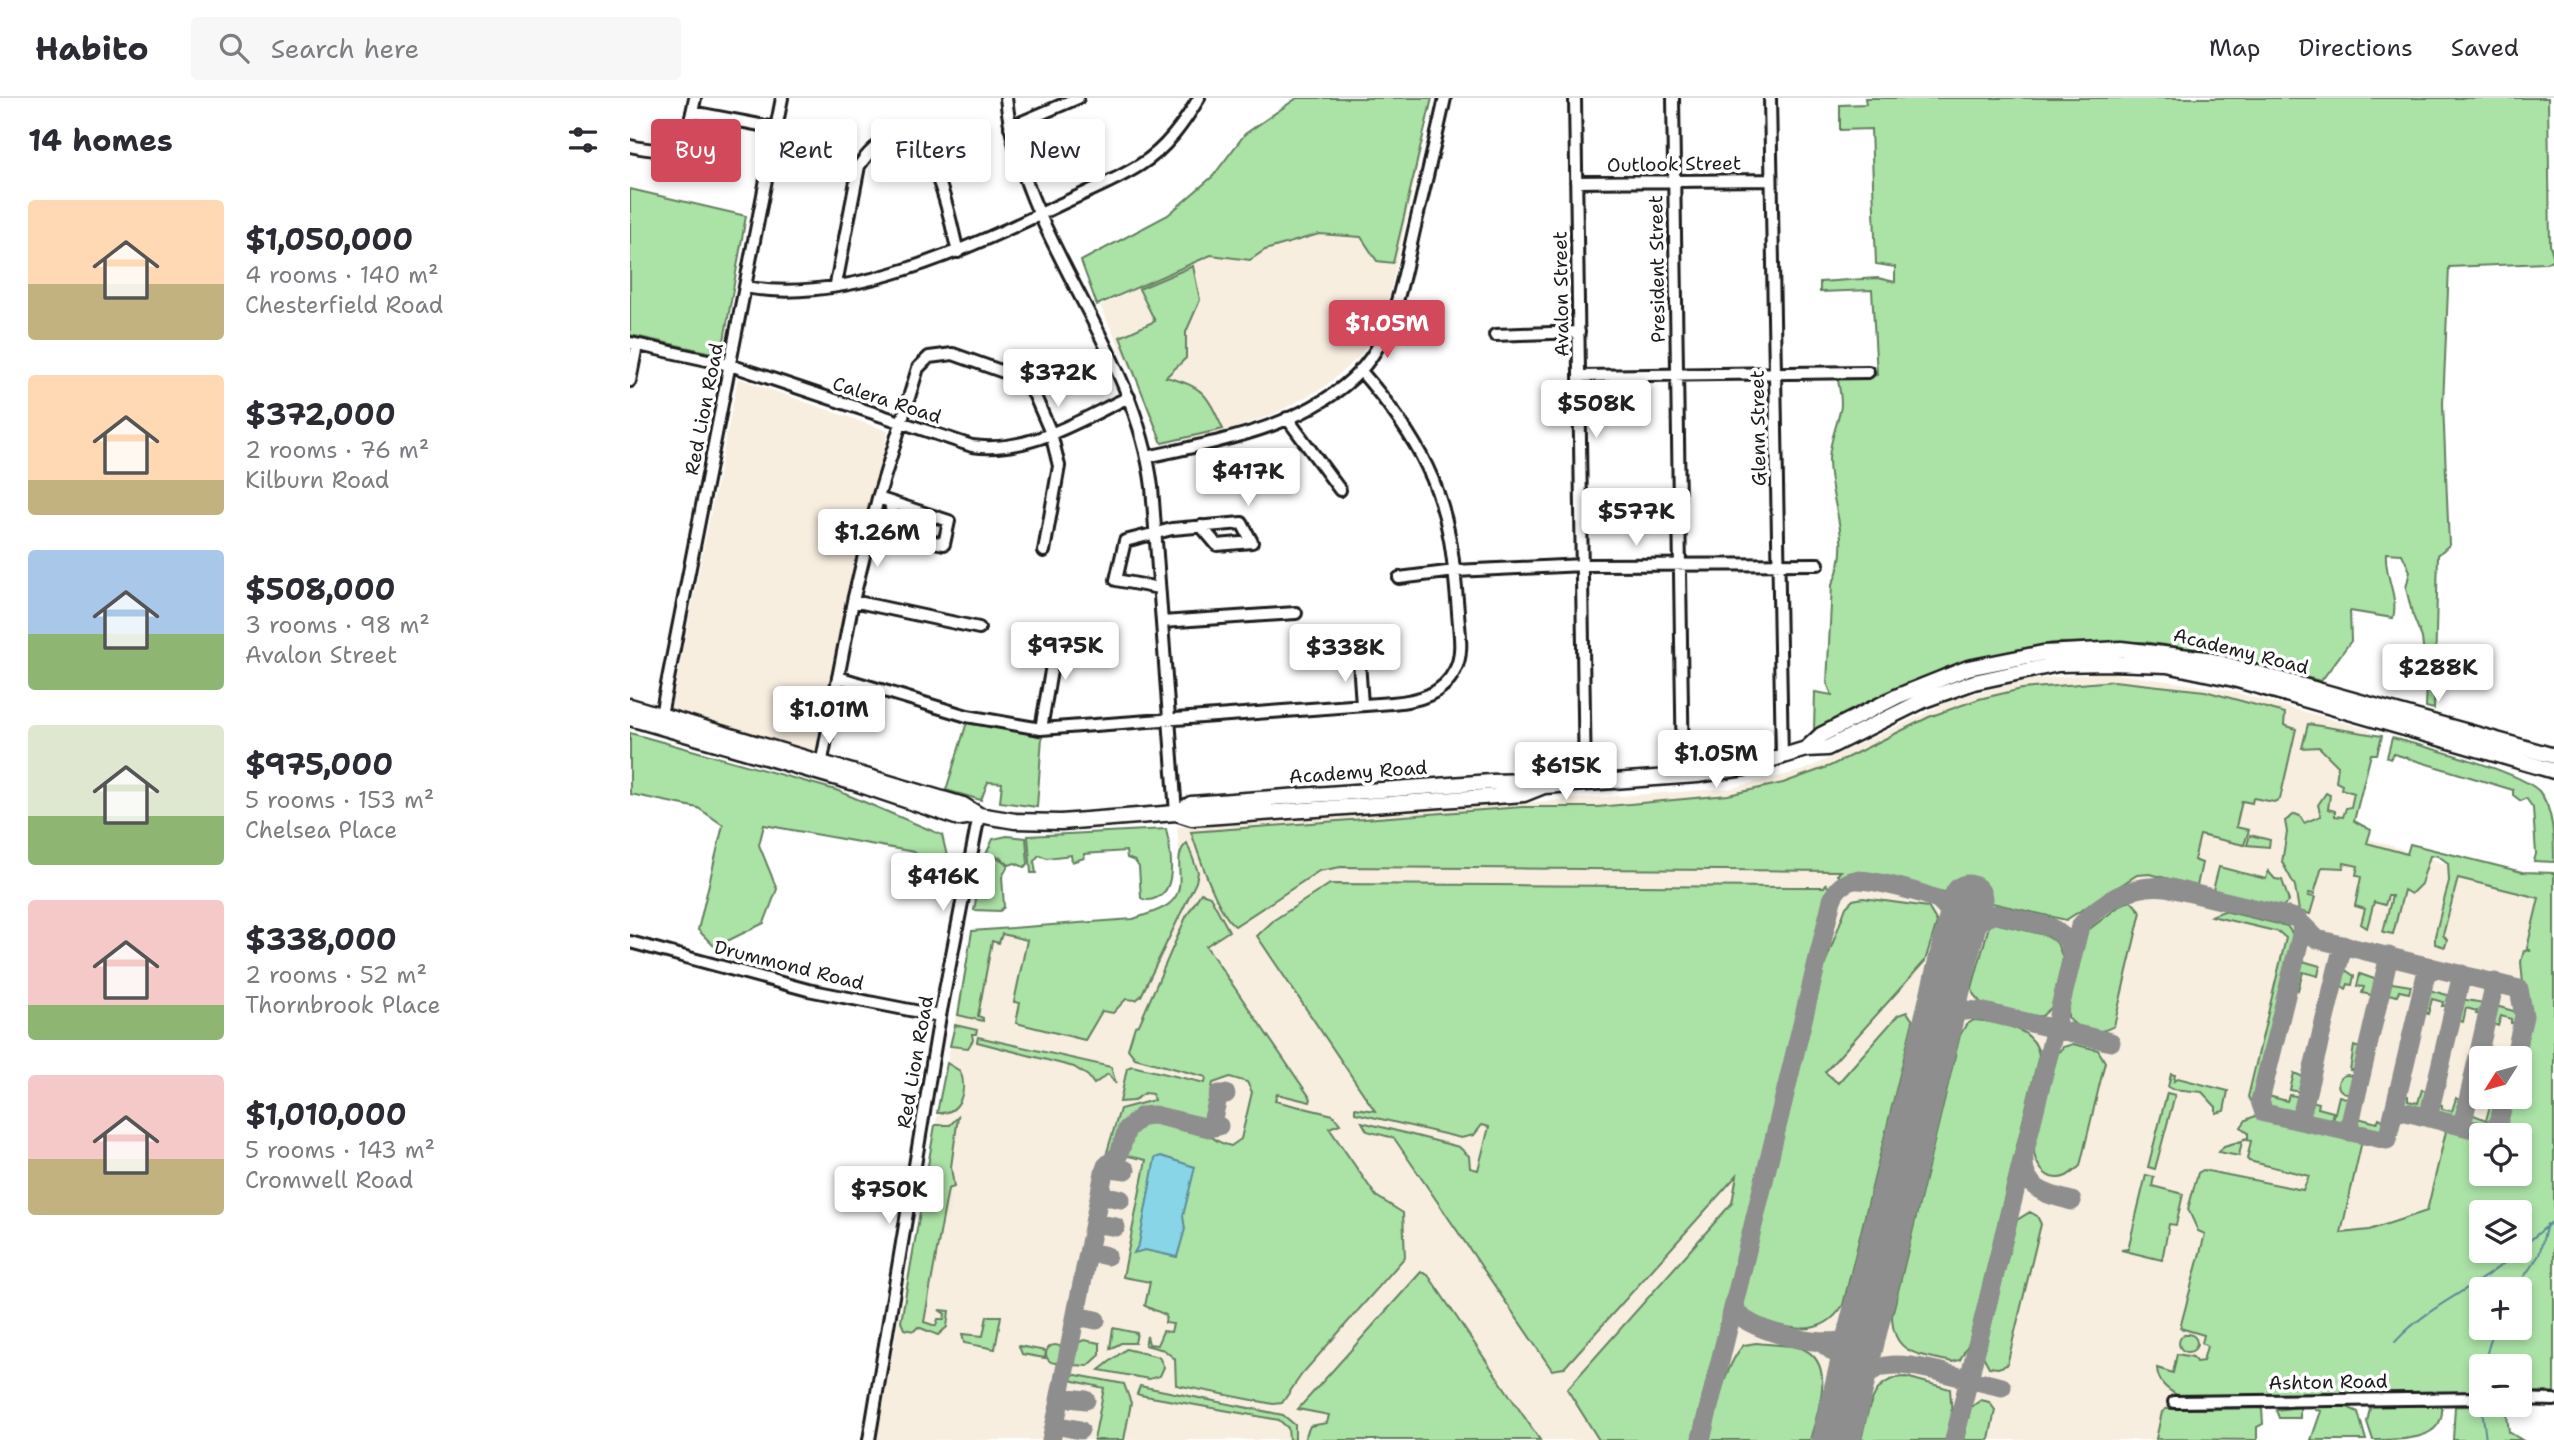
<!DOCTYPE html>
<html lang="en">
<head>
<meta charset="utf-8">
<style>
  :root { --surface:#fff; --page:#f7f7f7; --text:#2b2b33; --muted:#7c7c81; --line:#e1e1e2; --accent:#d1495b }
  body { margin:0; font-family:"Shantell Sans",sans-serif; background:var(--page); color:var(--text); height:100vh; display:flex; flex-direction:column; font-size:26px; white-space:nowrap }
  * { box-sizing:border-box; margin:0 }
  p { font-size:23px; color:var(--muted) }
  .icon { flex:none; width:38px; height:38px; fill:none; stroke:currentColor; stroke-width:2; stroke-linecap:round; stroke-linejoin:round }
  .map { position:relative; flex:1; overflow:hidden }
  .sheet { display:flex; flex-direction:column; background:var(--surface); width:630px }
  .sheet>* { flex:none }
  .top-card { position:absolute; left:21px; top:21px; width:665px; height:63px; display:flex; gap:14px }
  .needle { width:46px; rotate:233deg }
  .controls { position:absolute; left:1839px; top:948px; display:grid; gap:14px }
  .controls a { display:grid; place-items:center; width:63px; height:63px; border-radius:7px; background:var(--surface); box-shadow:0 4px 10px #0003; font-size:35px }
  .price { position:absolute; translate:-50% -60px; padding:0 16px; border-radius:7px; background:#fff; color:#222; font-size:23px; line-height:46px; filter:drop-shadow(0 2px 4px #0008) }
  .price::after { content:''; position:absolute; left:50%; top:42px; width:21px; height:16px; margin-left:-10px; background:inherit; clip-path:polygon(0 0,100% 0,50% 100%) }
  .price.active { background:var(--accent); color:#fff }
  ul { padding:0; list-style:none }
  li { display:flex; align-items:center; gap:21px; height:175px; padding:0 28px }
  li span { display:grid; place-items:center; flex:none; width:196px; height:140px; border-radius:7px; color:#555 }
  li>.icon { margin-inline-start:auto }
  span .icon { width:84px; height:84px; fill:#fffc; stroke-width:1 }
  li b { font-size:30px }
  h2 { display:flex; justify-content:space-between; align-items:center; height:84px; padding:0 28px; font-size:30px }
  .tag { padding:0 24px; border-radius:7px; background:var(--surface); box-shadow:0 4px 10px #0003; font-size:24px; line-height:63px }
  .tag.active { background:var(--accent); color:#fff }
  header { display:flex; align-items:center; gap:42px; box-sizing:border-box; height:98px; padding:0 35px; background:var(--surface); border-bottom:2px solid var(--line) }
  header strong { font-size:33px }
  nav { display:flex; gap:38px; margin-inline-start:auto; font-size:24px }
  .search { width:490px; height:63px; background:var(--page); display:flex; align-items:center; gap:18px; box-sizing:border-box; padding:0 24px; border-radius:7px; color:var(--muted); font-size:26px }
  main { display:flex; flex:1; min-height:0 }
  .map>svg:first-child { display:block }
  .built { fill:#f7eee0; fill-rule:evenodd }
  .green { fill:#abe2a6; stroke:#647f61; stroke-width:2; fill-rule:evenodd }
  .water { fill:#88d5e8; stroke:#5d8b96; stroke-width:2 }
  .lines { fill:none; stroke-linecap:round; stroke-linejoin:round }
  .stream { stroke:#5d8b96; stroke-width:2 }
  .taxiway { stroke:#8e8e8e; stroke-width:19 }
  .runway { stroke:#8e8e8e; stroke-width:49 }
  .minor-casing { stroke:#1c1c1c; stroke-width:16 }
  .major-casing { stroke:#1c1c1c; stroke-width:19 }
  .minor { stroke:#fff; stroke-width:10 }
  .major { stroke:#fff; stroke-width:14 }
  .labels { text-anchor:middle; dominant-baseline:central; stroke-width:7; stroke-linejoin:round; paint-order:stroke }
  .street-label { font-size:19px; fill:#1c1c1c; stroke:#fff }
</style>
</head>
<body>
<header>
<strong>Habito</strong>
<div class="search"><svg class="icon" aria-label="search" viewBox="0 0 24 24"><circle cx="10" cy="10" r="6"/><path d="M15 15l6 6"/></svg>Search here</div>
<nav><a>Map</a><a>Directions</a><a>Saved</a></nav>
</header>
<main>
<section class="sheet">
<h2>14 homes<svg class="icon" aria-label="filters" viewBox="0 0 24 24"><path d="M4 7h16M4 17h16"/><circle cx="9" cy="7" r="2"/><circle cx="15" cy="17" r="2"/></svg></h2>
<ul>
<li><span style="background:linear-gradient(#ffd9b3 60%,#c2b280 0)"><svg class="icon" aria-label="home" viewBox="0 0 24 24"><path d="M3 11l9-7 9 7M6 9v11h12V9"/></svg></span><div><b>$1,050,000</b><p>4 rooms · 140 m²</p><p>Chesterfield Road</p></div></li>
<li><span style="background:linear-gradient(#ffd9b3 75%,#c2b280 0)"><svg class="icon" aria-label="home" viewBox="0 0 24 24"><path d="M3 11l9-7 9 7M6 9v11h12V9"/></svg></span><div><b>$372,000</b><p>2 rooms · 76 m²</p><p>Kilburn Road</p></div></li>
<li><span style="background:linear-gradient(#a9c7e8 60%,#8fb573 0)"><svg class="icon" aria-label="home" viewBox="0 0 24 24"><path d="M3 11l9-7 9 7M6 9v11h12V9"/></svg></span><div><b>$508,000</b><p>3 rooms · 98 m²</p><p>Avalon Street</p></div></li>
<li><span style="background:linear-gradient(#dfe7d0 65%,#8fb573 0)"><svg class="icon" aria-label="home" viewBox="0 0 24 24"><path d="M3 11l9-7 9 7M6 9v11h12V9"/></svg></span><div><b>$975,000</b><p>5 rooms · 153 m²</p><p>Chelsea Place</p></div></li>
<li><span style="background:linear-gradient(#f6c9c9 75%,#8fb573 0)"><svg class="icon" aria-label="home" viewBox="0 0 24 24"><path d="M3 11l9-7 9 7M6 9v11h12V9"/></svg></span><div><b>$338,000</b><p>2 rooms · 52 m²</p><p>Thornbrook Place</p></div></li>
<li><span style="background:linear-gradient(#f6c9c9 60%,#c2b280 0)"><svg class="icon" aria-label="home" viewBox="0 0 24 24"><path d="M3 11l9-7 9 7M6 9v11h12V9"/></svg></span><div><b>$1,010,000</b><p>5 rooms · 143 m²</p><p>Cromwell Road</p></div></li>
</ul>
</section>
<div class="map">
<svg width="1924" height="1342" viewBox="0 0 1924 1342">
  <rect width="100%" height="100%" fill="#fff"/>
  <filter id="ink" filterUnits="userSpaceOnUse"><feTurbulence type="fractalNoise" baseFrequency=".0143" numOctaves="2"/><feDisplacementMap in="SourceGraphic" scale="14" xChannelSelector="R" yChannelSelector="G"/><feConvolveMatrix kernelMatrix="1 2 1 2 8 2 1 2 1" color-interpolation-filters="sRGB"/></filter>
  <g filter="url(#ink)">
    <path class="built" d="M763 0H803L760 195 742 239 729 259 693 290 644 316 594 334 530 346 510 291 470 208 567 162Z
      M108 280 258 333 187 658 40 615Z
      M1474 574 1593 591 1741 632 1719 734 1814 765 1827 759 1924 786 1890 1269H1852L1623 1291V1342H246L342 833 503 821 541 805 551 785 547 729 1102 690 1174 672 1327 600 1392 583ZM1852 961H1890V999H1852ZM1852 1038H1890V1076H1852ZM1852 1115H1890V1153H1852ZM1852 1192H1890V1230H1852Z"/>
    <path class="green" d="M667 0H802L763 165 747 163 731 139 689 136 635 152 620 162 581 157 467 207 451 163 538 117 583 78 615 36Z
      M1235 0H1918L1920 147 1924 161 1916 165 1819 169 1813 306 1819 447 1808 457 1804 611 1796 609 1797 588 1792 540 1782 515 1776 490 1780 473 1772 456 1756 455C1754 478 1769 498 1763 520L1720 513 1721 543 1691 583 1563 551 1514 544 1422 545 1315 570 1184 632 1185 594 1202 597 1197 585 1202 487C1225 440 1198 405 1199 360 1200 343 1206 330 1210 313 1213 304 1209 291 1208 281L1247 277 1242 192 1190 194V184L1248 180 1265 184V169L1246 166 1241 31 1210 32V7L1236 6Z
      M0 91 116 118 92 254 87 256 0 237Z
      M563 168 570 202 556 234V260L536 279C574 289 576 295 593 331L532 345 490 239 525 223 509 191Z
      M1484 583 1575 593 1655 615 1654 627 1666 631 1650 701 1644 704 1623 700 1622 705 1612 703 1606 729 1619 732 1614 747 1570 737 1564 762 1572 765 1567 788 1520 776 1507 777 1436 822 1232 775 1210 780 1207 777 1211 773 711 769 689 773 605 828C587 815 569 757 561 734L892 709H967L1098 697 1153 685 1200 668 1299 619 1349 601 1392 591Z
      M338 621 412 639 407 709 370 704 372 685 358 684 351 702 316 692Z
      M1678 626 1752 638 1747 656H1741L1724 723 1741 732 1737 745 1777 756 1780 746 1892 774 1924 775V1294L1890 1295V1269H1852L1851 1296 1552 1300C1540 1293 1528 1287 1527 1270L1543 1275 1547 1256 1563 1259 1566 1264 1573 1263 1577 1248 1572 1245 1574 1237 1550 1230 1575 1136 1568 1133 1558 1111 1568 1075 1573 1072 1673 1092 1679 1078 1619 1063 1617 1061 1621 1043 1613 1041 1618 1040V1035L1611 1029 1616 1022 1627 1017 1732 1043 1711 1135 1739 1132 1797 1113 1817 1029 1855 1038H1852V1076H1890V1038H1860L1872 1029 1879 999H1890L1889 961 1896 918 1891 864 1894 852 1901 853 1897 850 1909 800 1828 780 1813 837 1817 842 1815 849 1805 846V838L1819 783 1818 765 1807 757 1800 758 1791 786 1781 796 1774 792 1763 836 1753 834 1762 798H1758L1755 807 1744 804 1737 830 1731 826 1735 811 1725 808 1731 779 1726 777 1728 768 1714 765 1713 770 1692 769 1684 796 1679 795 1678 798 1685 799 1680 816 1669 813 1665 788 1652 764 1657 734 1655 723 1665 716 1670 718 1674 725 1691 718 1688 707 1696 695 1700 697 1698 711 1705 713V718L1713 719 1716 710 1721 709 1724 695 1711 691 1712 687 1706 684 1708 668 1689 649 1672 650ZM1852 1115H1890V1153H1852ZM1852 1192H1890V1230H1852Z
      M0 635 206 692 312 737 317 758 304 767 284 754 134 727 129 747 147 791 134 825 85 849 68 832 93 727 68 710 0 696Z
      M1762 640C1793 648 1889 673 1909 693 1924 711 1924 742 1924 764L1904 763 1906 756 1903 710 1896 700 1891 703 1883 697V692L1764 656 1760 661 1757 659Z
      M536 731C540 749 549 791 526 800 520 803 516 803 511 800L509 769 505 763 497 760 496 753 454 756V760L442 764 441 757 417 760 409 757 404 763 406 775H401L398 738Z
      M1620 737 1640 742 1639 749 1617 747Z
      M377 738 396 740 398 766 394 769 385 765 379 767 371 760 356 756 363 741Z
      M557 745 568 774 566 784 511 898 506 902 496 901 483 915 472 913 455 942 386 925 390 905 384 904 397 842 372 836 369 845 362 843 348 918 353 920V923L328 917 342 833 503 821C514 817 529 814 539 806 561 789 539 760 557 745Z
      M354 757 372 762 378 768 372 779 374 809 370 813 344 812Z
      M1589 769 1636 781 1638 773 1645 781 1652 782 1659 803 1652 809 1583 792Z
      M700 786 1163 789H1194L1196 786 1199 790 1062 1342H969L937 1291 1102 1105 1107 1077 934 1270 922 1272 764 1040 737 1033 732 1024 829 1049 839 1058 840 1070 848 1072 859 1029 852 1027 844 1037 831 1040 725 1015V1010L745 1013 627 838 644 822Z
      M571 795 580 798 599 833 576 848 681 1001 680 1004 647 996 645 1003 703 1017 710 1026 699 1030 746 1098 773 1115 775 1159 672 1276 652 1305 643 1306 546 1287 545 1261 534 1252 515 1247 517 1238 519 1246 527 1247 533 1233 541 1234 543 1226 535 1225 536 1217 515 1208 520 1184 493 1179 516 1062 494 1057C502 1020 510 1018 546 1026 554 1028 566 1029 573 1033 585 1040 585 1044 601 1048L611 1041 622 994 617 984 600 979 583 985 574 1024C529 1014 497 997 485 1056L477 1054 490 1011 524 1002 522 996 515 995 503 1003 490 1004 497 970 502 968 575 985 576 979 505 960 498 951 505 928 509 927 556 819Z
      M1233 800 1298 809 1307 824 1295 863 1195 974 1208 985 1268 917 1277 914 1283 923 1213 1207C1191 1243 1155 1230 1122 1219L1115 1214 1113 1203 1195 866 1216 809 1223 802Z
      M1501 803 1511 814 1484 928C1469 937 1448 934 1438 919V911L1457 833 1492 806Z
      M1594 813 1657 828 1664 838 1625 999 1621 1003 1618 999 1656 840 1649 834 1581 818Z
      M1360 824 1415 837 1427 845 1433 860 1422 909 1412 918H1403L1352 906 1344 897 1342 890Z
      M1669 862 1690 868 1688 878 1673 874 1668 892 1661 885Z
      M1717 873 1724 878 1722 887 1718 886 1716 891 1708 885 1711 876Z
      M1730 876 1747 882 1746 898 1732 895 1734 889 1727 888Z
      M1762 885 1781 888 1779 895 1769 893 1767 898 1758 896 1757 890Z
      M1799 892 1821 898 1820 907 1812 908 1813 904 1802 901 1798 916 1795 915 1792 911Z
      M1831 901 1854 905V916H1846L1847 913 1836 910 1833 924 1828 922Z
      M1866 908 1887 914 1888 924 1881 925V921L1871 918 1868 928 1861 925Z
      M1344 922C1368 924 1405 929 1409 957L1339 1245 1330 1262 1322 1264C1290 1256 1263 1258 1262 1218L1330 937 1336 927Z
      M325 927 347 932 346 936H342L343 942 338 950 320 948Z
      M348 939 481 969 486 986 478 976 464 986 458 978 444 969 347 944Z
      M1443 946 1468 952 1475 964 1450 1068C1441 1075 1434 1083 1421 1079 1411 1075 1404 1062 1404 1052 1405 1026 1421 982 1428 955L1433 949Z
      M1731 947 1734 948 1728 972H1720L1724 948 1730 950Z
      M317 965 330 973C338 991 331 1017 307 1015Z
      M1664 975 1676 980 1671 994 1660 992Z
      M1541 976 1545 977 1544 983 1548 980 1598 993 1594 1013 1586 1015V1009L1572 994 1542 991 1538 989Z
      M1708 986a9 9 0 1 1 18 0a9 9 0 1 1-18 0Z
      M1792 991 1799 995 1794 1011 1787 1013 1770 1007 1773 997 1778 998V1003L1788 1005Z
      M1537 995 1545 997 1525 1071 1518 1069Z
      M1659 997 1666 998 1670 1004 1668 1010 1660 1016 1639 1012 1633 1006 1638 998 1657 1003Z
      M1709 998 1719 1001 1716 1022 1705 1028 1702 1027Z
      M1826 1000 1833 1005 1826 1021 1805 1015 1804 1009 1808 1005 1812 1007V1011L1822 1013Z
      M1681 1003 1689 1005 1688 1010 1703 1014 1700 1026 1678 1020 1676 1012Z
      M1860 1008 1867 1012 1862 1028 1856 1030 1840 1025 1839 1015 1856 1022Z
      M328 1019 321 1069 324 1089 318 1091 294 1224 306 1228 308 1221H314L315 1216 309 1212 319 1213 317 1229 308 1237 288 1229 284 1233 274 1231 271 1224 305 1027H320Z
      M1728 1020 1747 1025 1749 1020 1755 1023 1753 1033 1745 1037 1728 1034 1724 1028Z
      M1612 1043 1609 1058 1589 1054 1594 1048Z
      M1516 1077 1524 1079 1522 1088 1553 1096 1546 1127 1539 1126 1532 1162 1491 1152 1498 1151Z
      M1400 1114 1407 1118 1411 1126 1377 1267 1368 1270 1359 1269 1353 1258 1387 1122Z
      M791 1174 798 1177 910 1342H674L680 1328 697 1325 699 1317 668 1311Z
      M357 1218H371L365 1251 334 1245 332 1236 353 1238Z
      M483 1230 507 1235 505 1245H491L480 1251Z
      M1549 1245a9 9 0 1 1 18 0a9 9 0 1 1-18 0Z
      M454 1242 470 1245V1257L458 1268 444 1267 445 1246Z
      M1126 1245C1140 1247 1159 1246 1171 1250 1208 1264 1187 1316 1180 1342H1079C1085 1317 1095 1265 1114 1247Z
      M416 1256a9 9 0 1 1 18 0a9 9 0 1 1-18 0Z
      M389 1248 416 1253 415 1260 392 1256Z
      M496 1251 529 1259 534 1269 530 1278 519 1281 469 1272Z
      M441 1276 494 1286 501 1305 494 1342H464L474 1290 440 1282Z
      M1276 1279 1320 1291 1322 1317 1316 1342H1231C1238 1315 1240 1279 1276 1279Z
      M510 1288 653 1317 665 1327V1342H659L658 1330 649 1322 510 1297 507 1296Z
      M1351 1302 1359 1304 1365 1312 1359 1342H1333L1341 1309Z
      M1744 1307 1812 1308C1815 1342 1776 1342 1743 1342L1737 1324 1740 1310Z
      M1825 1308 1876 1309 1879 1334 1892 1342H1823Z
      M1670 1309V1320H1649L1646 1312Z
      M1685 1309H1717L1728 1314 1736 1342H1681L1691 1313 1685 1312Z
      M1632 1310 1633 1326 1627 1329V1342L1526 1341 1532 1314 1536 1311Z"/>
    <path class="water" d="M531 1058 565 1069 553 1118 555 1131 547 1159 515 1152 504 1155 509 1146 525 1060Z"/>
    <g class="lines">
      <path class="stream" d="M1890 1151 1924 1122
        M1885 1192 1909 1157 1917 1126
        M1765 1244C1800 1205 1850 1189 1888 1153
        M1853 1269 1864 1230
        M1852 1310 1856 1342"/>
      <path class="taxiway" d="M1670 824 1672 833 1630 1003 1634 1015 1639 1016 1757 1042 1798 868
        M1298 964C1308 933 1310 908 1350 913L1481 944
        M1764 1011 1855 1034 1868 1027 1875 999
        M1798 1020 1832 876
        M1670 1023 1713 847
        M581 1028 589 996H596
        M1832 1028 1865 884
        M1718 1034 1759 858
        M1394 1060C1392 1091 1418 1097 1442 1103
        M474 1074 476 1068 489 1056 497 1031 512 1018 524 1017 579 1030 589 1028
        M469 1103 476 1098 491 1101
        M463 1131 470 1126 486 1129
        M457 1160 464 1155 477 1158
        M1105 1201 1106 1213C1118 1233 1194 1251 1215 1241 1226 1236 1231 1226 1236 1216
        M445 1224 452 1219 466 1222
        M1192 1245 1211 1260 1220 1287
        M429 1302 474 1074 480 1070 496 1072
        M1213 1316C1233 1263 1255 1261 1307 1273 1329 1279 1350 1284 1372 1289
        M423 1332 430 1328 450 1332
        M421 1342 431 1299 456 1302
        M1071 1342 1202 802C1206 791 1213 784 1225 782 1240 781 1299 795 1310 804 1318 811 1325 822 1331 830L1366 816 1421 829 1438 842 1442 859
        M1324 1342 1450 828C1471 803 1503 785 1536 789L1666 820 1687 841 1889 891 1894 918 1884 961"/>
      <path class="runway" d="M1206 1342 1338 801"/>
      <defs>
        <path id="minor" d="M376 0C391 140 505 249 522 389L546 715
          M945 0 955 685
          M1043 0 1053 678
          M1140 0 1152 660
          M62 14 146 30
          M380 29 448 0
          M0 48C50 59 56 48 65 0
          M946 84 1141 82
          M206 186 229 68C240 52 252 39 273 43 310 51 319 121 328 154
          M115 189C215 208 340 150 429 107 456 94 485 83 510 67 536 51 554 25 569 0
          M865 237 949 234
          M0 245 100 267 342 348C399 356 449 322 499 299
          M950 278 1238 274
          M0 283 7 247
          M657 320 710 392
          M517 359C589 343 678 329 731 272 767 232 774 174 786 124 796 83 806 41 815 0
          M248 400 319 423 314 446 266 436 260 404
          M769 480 825 473 953 467 1188 466
          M529 490 486 482 495 443 542 431 612 425 622 444 587 447 571 428
          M223 503 349 530
          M532 524 666 515
          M729 563 732 607
          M208 579 337 618 411 631 762 605C787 603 813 597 825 572 834 555 829 533 828 514 824 463 820 416 797 369 780 333 756 302 730 272
          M30 622 152 0
          M411 631 428 532
          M190 672 223 503 248 400 288 270 299 259 323 256 385 278 404 296 421 335 429 368 414 453
          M0 844 178 892 310 918
          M1890 1301 1924 1302
          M1544 1304 1852 1300
          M239 1342 310 918 349 717"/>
        <path id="major" d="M0 608 333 707 349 717
          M0 620 225 685 329 720 349 717 385 723 431 724 546 715 562 720 894 696 914 688 1067 677 1114 670 1176 651 1197 650 1294 602 1344 584 1428 566 1480 565 1537 567 1604 581 1924 673
          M1176 651 1191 637 1268 598 1338 570 1413 555 1491 551 1576 561 1924 658
          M546 715 561 706 861 684 900 683 914 688"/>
      </defs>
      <use href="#minor" class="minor-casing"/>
      <use href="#major" class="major-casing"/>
      <use href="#minor" class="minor"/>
      <use href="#major" class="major"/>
    </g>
  </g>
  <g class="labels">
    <g class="street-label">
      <text transform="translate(1044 66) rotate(-1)">Outlook Street</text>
      <text transform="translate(1027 171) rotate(-91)">President Street</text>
      <text transform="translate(931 196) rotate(-91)">Avalon Street</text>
      <text transform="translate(257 302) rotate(18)">Calera Road</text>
      <text transform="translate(74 311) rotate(-79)">Red Lion Road</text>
      <text transform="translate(1128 330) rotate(-91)">Glenn Street</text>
      <text transform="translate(1611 553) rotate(14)">Academy Road</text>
      <text transform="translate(728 674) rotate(-4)">Academy Road</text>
      <text transform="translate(159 867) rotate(14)">Drummond Road</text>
      <text transform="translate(285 964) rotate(-80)">Red Lion Road</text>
      <text transform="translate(1698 1284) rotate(-1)">Ashton Road</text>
    </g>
  </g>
</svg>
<div class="controls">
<a><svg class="needle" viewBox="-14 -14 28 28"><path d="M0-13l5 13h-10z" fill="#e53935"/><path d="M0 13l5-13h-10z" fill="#7c7c81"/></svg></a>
<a><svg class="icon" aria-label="locate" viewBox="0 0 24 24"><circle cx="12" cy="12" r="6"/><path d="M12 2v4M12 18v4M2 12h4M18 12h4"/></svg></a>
<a><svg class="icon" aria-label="layers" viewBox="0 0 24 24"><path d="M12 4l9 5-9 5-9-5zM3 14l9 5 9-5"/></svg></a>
<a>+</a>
<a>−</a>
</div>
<b class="price active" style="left:757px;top:262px">$1.05M</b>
<b class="price" style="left:428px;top:311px">$372K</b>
<b class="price" style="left:966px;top:342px">$508K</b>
<b class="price" style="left:618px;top:410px">$417K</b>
<b class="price" style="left:1006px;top:450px">$577K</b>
<b class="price" style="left:247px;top:471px">$1.26M</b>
<b class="price" style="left:435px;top:584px">$975K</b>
<b class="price" style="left:715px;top:586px">$338K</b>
<b class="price" style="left:1808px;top:606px">$288K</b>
<b class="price" style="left:199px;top:648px">$1.01M</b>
<b class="price" style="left:1086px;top:692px">$1.05M</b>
<b class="price" style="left:936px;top:704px">$615K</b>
<b class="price" style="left:313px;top:815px">$416K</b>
<b class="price" style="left:259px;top:1128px">$750K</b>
<div class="top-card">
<a class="tag active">Buy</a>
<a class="tag">Rent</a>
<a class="tag">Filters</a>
<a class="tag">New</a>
</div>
</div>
</main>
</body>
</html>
